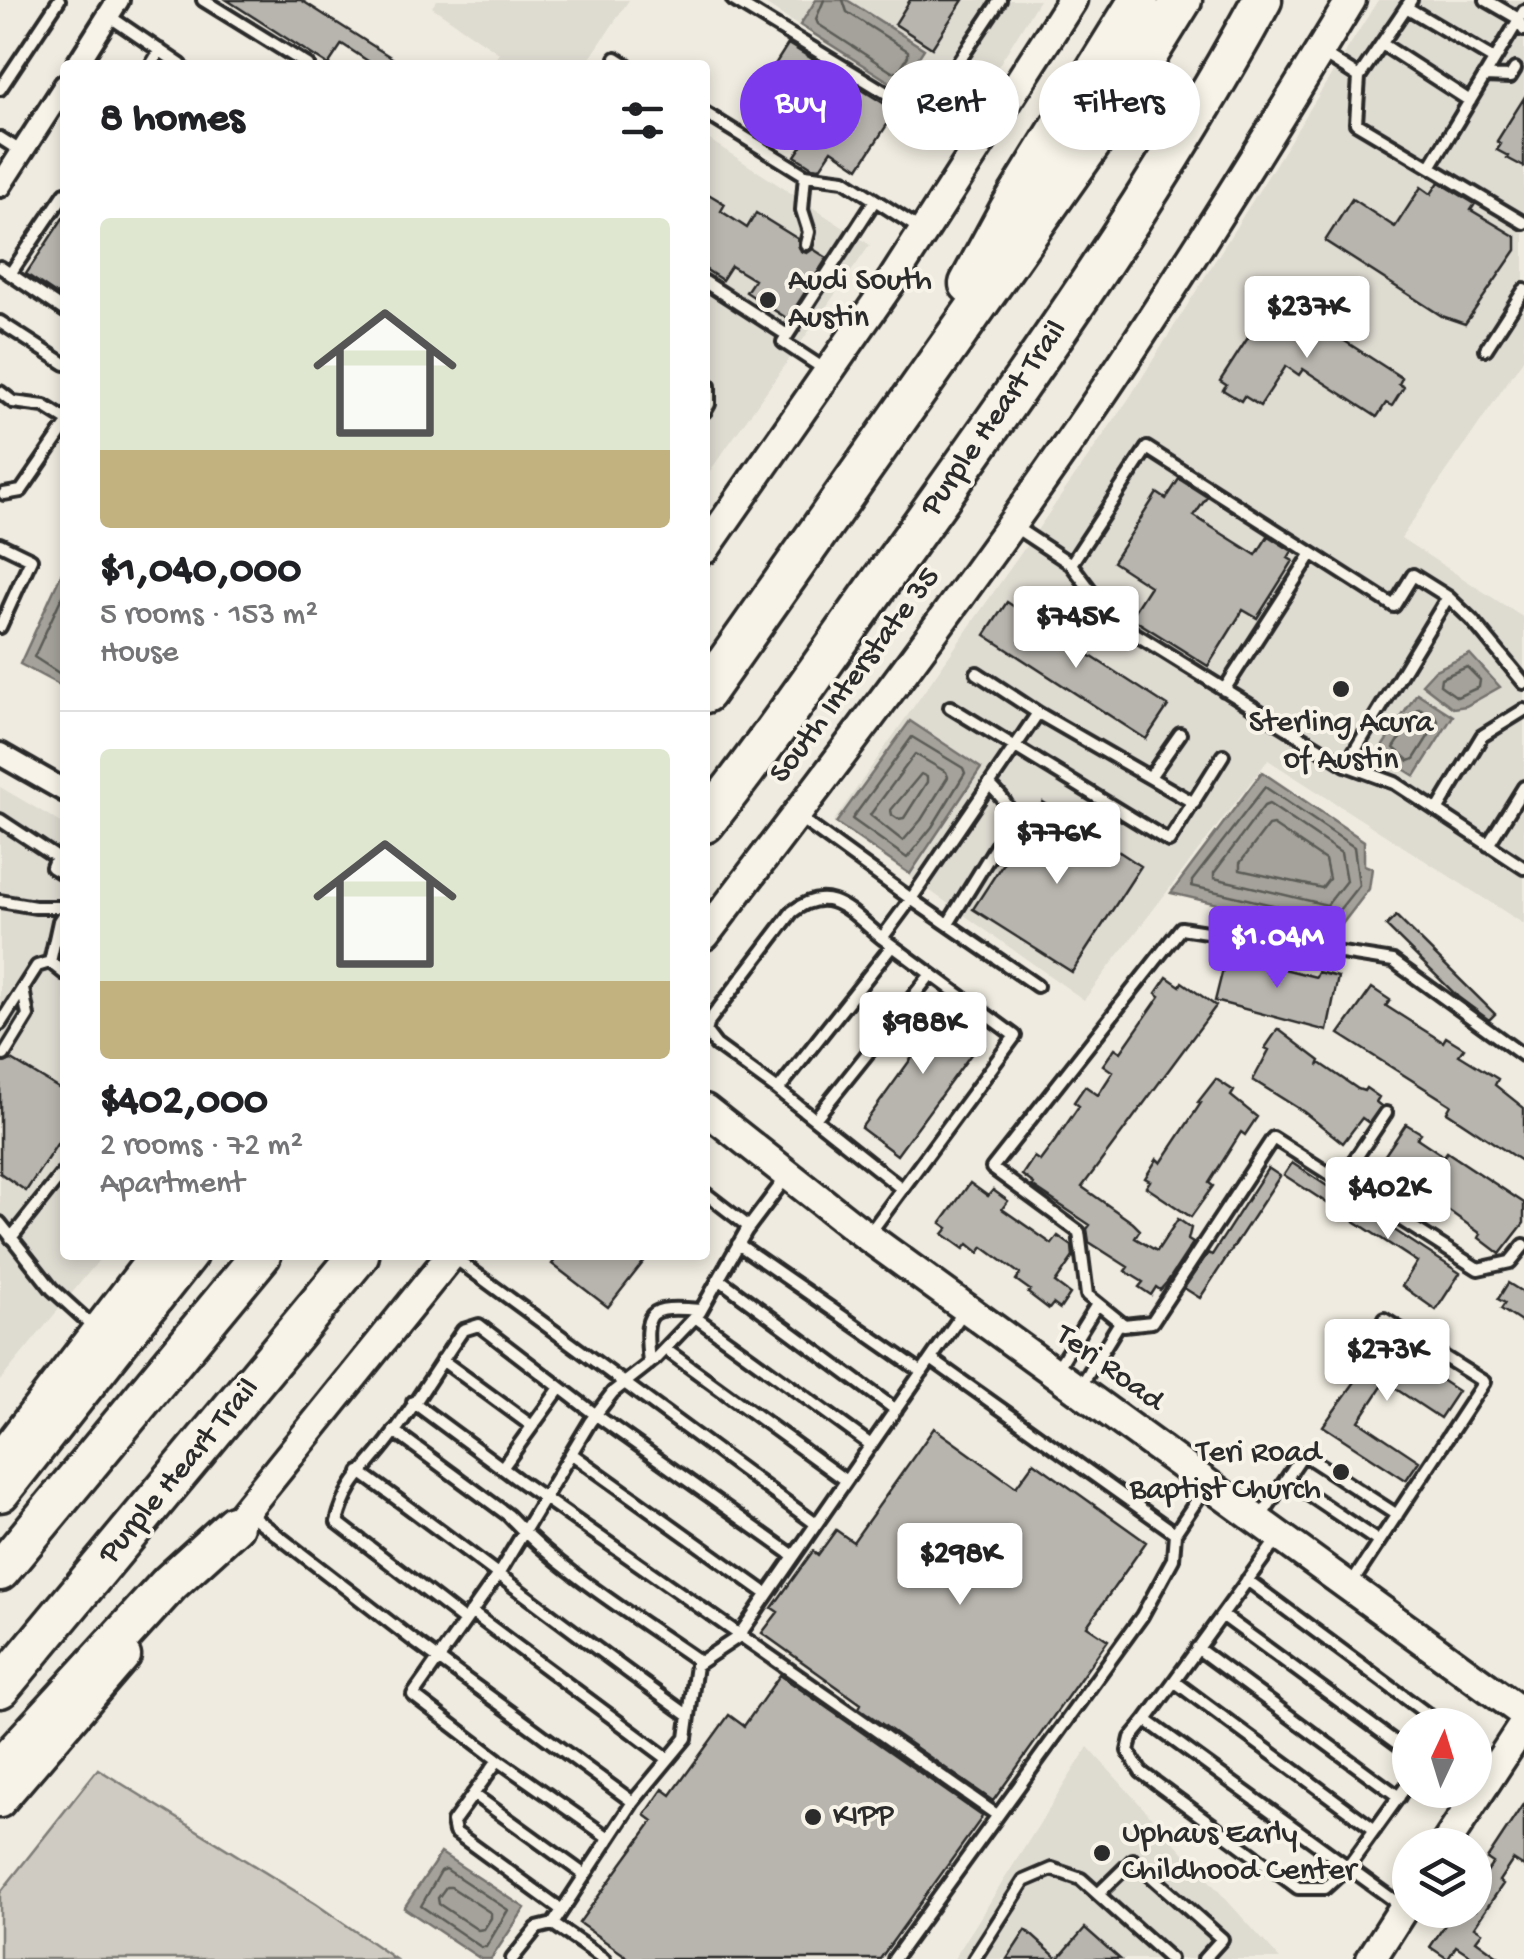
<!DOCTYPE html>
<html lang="en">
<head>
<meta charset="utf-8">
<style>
  :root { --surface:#fff; --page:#f2f2f2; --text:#202124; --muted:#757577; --line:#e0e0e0; --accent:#7c3aed }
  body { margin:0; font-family:"Gochi Hand",sans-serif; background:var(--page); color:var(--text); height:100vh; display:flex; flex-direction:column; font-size:38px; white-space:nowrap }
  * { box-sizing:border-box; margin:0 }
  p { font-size:32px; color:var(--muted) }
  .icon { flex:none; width:55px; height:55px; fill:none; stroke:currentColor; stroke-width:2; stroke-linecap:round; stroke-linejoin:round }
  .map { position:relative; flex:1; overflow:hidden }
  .panel { position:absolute; left:60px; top:60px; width:650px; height:1200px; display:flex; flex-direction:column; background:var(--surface); border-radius:10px; box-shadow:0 5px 15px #0003 }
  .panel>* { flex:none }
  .hud { position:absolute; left:740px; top:60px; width:632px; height:90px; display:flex; gap:20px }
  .needle { width:65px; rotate:4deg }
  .controls { position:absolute; left:1392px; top:1708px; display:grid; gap:20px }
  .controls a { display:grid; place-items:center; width:100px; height:100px; border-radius:50%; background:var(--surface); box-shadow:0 5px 15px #0003; font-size:50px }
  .price { position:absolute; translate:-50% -85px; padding:0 22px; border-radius:10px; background:#fff; color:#222; font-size:32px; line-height:65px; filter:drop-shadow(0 2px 5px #0008) }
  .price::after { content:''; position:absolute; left:50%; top:60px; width:30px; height:22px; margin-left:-15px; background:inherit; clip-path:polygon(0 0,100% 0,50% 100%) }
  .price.selected { background:var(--accent); color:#fff }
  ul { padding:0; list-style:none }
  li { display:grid; align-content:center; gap:20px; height:530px; padding:0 40px }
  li+li { border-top:2px solid var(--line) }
  li span { display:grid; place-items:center; height:310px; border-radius:10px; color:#555 }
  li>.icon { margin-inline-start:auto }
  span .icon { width:180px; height:180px; fill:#fffc; stroke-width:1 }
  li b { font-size:42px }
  h2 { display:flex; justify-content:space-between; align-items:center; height:120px; padding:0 40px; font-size:42px }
  .tag { padding:0 35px; border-radius:45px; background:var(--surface); box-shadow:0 5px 15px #0003; font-size:35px; line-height:90px }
  .tag.selected { background:var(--accent); color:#fff }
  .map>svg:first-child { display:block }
  .built { fill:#dedbd1 }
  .green { fill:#cfcbc2; stroke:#7d7b76; stroke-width:2.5 }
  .water { fill:#a4a29a; stroke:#74726e; stroke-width:2.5 }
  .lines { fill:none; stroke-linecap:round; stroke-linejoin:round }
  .shore { stroke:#5b5b57; stroke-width:2.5 }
  .building { fill:#b8b5ae; stroke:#2b2b2b; stroke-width:2.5 }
  .lane-casing { stroke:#2b2b2b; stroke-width:18 }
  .street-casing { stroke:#2b2b2b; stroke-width:28 }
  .secondary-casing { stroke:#2b2b2b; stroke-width:35 }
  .highway-casing { stroke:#2b2b2b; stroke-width:45 }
  .lane { stroke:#f7f3e8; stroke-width:10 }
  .street { stroke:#f7f3e8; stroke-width:20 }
  .secondary { stroke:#f7f3e8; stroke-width:28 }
  .highway { stroke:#f7f3e8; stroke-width:38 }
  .poi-dot { fill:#2b2b2b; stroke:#f7f3e8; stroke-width:4 }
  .labels { text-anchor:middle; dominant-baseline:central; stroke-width:8; stroke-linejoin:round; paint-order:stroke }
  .poi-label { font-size:32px; fill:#2b2b2b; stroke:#f7f3e8; text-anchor:start }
  .street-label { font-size:32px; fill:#2b2b2b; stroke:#f7f3e8 }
</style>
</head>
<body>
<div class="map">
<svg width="1524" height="1959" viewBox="0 0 1524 1959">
  <rect width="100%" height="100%" fill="#efebe0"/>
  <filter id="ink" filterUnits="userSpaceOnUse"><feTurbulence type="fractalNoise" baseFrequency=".01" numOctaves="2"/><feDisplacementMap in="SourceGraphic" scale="20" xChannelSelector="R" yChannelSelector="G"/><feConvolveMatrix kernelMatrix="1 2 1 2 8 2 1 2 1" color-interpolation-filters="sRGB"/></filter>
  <g filter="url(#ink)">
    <path class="built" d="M437 0H629L589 60 595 65H492L499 53 432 7Z
      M759 0H1039L958 131Z
      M1378 0H1524V358L1401 538 1524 618V924L1268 760 1084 1000 833 822 1128 400Z
      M705 137 870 245 705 478Z
      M0 787 65 825V1255H103L0 1381Z
      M1088 1747 1280 1959H954Z"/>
    <path class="green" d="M98 1769 316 1904 395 1959H0V1893Z"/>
    <path class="water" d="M816 0H847L924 49 899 88 800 25Z
      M65 566V688L20 664Z
      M1470 654 1500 687 1466 706 1453 708 1422 684 1435 670Z
      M1417 693 1453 716 1415 776 1378 753Z
      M910 721 981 768 910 874 836 823Z
      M1262 772 1364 841V865L1372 868 1369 889 1336 932 1171 893Z
      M441 1853 525 1908 491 1959H481L404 1908Z"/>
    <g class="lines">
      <path class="shore" d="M824 0 816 19 818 24 892 72H898L908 56V51L847 12 843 0
        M65 590 34 657 65 677
        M1467 667 1480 680 1479 687 1457 697 1440 685 1441 678Z
        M1419 709 1435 716 1438 721 1414 759 1409 761 1394 748Z
        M912 737 963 768 965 773 932 827 907 858 852 819Z
        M915 754 946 772 948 777 921 820 903 841 870 815Z
        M921 774 927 777V782L904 818 898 819 892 815 891 810Z
        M1265 787 1354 847 1359 885 1332 919 1192 886V881Z
        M1269 804 1341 853 1346 881 1327 905 1214 878V873L1264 806Z
        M1273 825 1325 860 1329 879 1322 888 1240 870V863L1268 826Z
        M446 1869 508 1910 486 1947H481L421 1906 441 1871Z
        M446 1887H451L491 1913V1918L484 1929 478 1930 439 1904 438 1898Z"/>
    </g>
    <path class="building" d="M227 0H301L403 65H374L342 44 328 65Z
      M910 0H963L932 48 895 24Z
      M788 44 896 111 859 168 832 150 820 168 812 167 795 156 809 135 753 99Z
      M1524 98V167L1507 158 1508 156 1497 150 1501 144 1497 141Z
      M1439 182 1475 204 1471 210 1516 237V250L1465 324 1442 316 1325 241 1352 199 1395 227 1421 187 1431 194Z
      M705 192 725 204 721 211 747 228 756 213 798 239 801 251 807 253 813 249 827 258 788 319 746 292 754 280 731 266 722 280 705 269Z
      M65 215V300L26 274Z
      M1275 296 1314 321 1319 312 1332 320 1326 329 1402 378 1399 384 1404 387 1392 406 1386 403 1377 417 1303 369 1299 375 1286 366 1260 406 1244 396 1241 401 1223 390 1226 385 1220 381Z
      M1179 479 1207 497 1194 516 1256 555 1268 536 1292 551 1288 558 1293 561 1257 618 1243 610 1208 666 1130 617 1150 586 1113 562 1157 493 1166 499Z
      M1007 602 1168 706 1146 739 985 635Z
      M1043 802 1141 866 1072 972 973 909Z
      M1396 916 1495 1014 1489 1020 1458 997 1386 926Z
      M1232 947 1253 953 1251 959 1276 967 1316 977 1318 972 1338 977 1327 1031 1215 1001 1225 961 1229 962Z
      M1167 977 1180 986 1182 982 1216 1006 1082 1187 1133 1223 1140 1230 1135 1238 1157 1251 1178 1219 1191 1228 1188 1240 1193 1243 1168 1281 1160 1290 1156 1287 1151 1295 1139 1287 1143 1282 1125 1271 1128 1267 1089 1242 1087 1229 1090 1225 1032 1186 1034 1184 1022 1175 1034 1157 1040 1161 1055 1141 1079 1106 1074 1102 1085 1086 1098 1095 1113 1072 1103 1065 1115 1048 1121 1052 1160 996 1156 993Z
      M1372 988 1390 1000 1386 1006 1408 1020 1443 1042 1446 1037 1464 1048 1459 1055 1498 1079 1495 1085 1524 1108V1163L1447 1112 1451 1105 1339 1034Z
      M940 1000 973 1025 967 1032 980 1042 897 1155 861 1128 916 1052 909 1046Z
      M1278 1029 1320 1061 1318 1066 1320 1063 1358 1089 1364 1091 1366 1088 1379 1097 1376 1102 1381 1106 1369 1123 1362 1118 1343 1143 1304 1112 1253 1080 1269 1050 1265 1048Z
      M12 1060 65 1092V1132L26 1191 0 1173V1063Z
      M1216 1079 1234 1091 1231 1096 1257 1117 1245 1135 1241 1132 1209 1183 1213 1186 1191 1217 1146 1187 1150 1181 1145 1178 1157 1159 1161 1163 1201 1103 1198 1102Z
      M1406 1124 1421 1133 1417 1138 1444 1156 1447 1152 1524 1203V1223L1500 1254 1479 1238 1481 1234 1452 1213 1430 1199 1426 1205 1409 1193 1416 1181 1413 1179 1416 1176 1385 1155Z
      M1292 1163 1460 1273 1436 1310 1402 1286 1417 1262 1284 1175Z
      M1268 1168 1280 1176 1200 1298 1184 1288 1208 1253 1212 1255Z
      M970 1183 988 1196 993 1190 1008 1201 1002 1209 1052 1244 1058 1236 1072 1246 1073 1257 1055 1283 1070 1294 1060 1309 1053 1304 1049 1309 1028 1293 1030 1290 1016 1280 1020 1274 983 1247 979 1253 968 1244 964 1249 943 1234 948 1228 941 1223Z
      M559 1255H649L608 1307 552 1264Z
      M1508 1283 1524 1293V1324L1501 1309 1505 1303 1498 1299Z
      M1379 1339 1458 1391 1440 1418 1387 1383 1385 1387 1383 1385 1359 1421 1419 1461 1406 1480 1323 1426 1362 1372 1359 1370Z
      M934 1428 1016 1487 1034 1462 1146 1542 1087 1626 1108 1640 993 1801 859 1708 861 1704 762 1633 778 1612 772 1608 813 1551 818 1555 836 1530 853 1542Z
      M780 1675 982 1816 981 1819 880 1959H630L579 1923 653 1821 645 1815 663 1789 671 1795 729 1715 744 1726Z
      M1524 1803V1867L1513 1860 1499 1881 1503 1884 1474 1927 1482 1932 1476 1940 1502 1959H1476L1456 1946 1448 1959 1430 1947 1455 1910H1475V1889L1493 1863 1487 1859Z
      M1085 1928 1120 1959H1007L1026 1930 1058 1959Z"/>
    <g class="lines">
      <defs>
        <path id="lane" d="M203 0 308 65
          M733 0 926 117
          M1486 0 1519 19 1524 30
          M1406 7 1494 59
          M109 16 181 65
          M1382 44 1470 101
          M1323 54 1359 77 1356 123 1524 223
          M616 58 627 65
          M151 65 160 50
          M1484 76 1510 77 1515 69
          M1359 77 1411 0
          M943 85 1000 0
          M0 89 59 0
          M705 113 805 175 844 180 923 231
          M0 138 22 152
          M1430 167 1524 11
          M805 175 802 210 809 232 806 244
          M0 267 65 311
          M10 274 65 193
          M705 282 787 335
          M0 322 65 364
          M1486 349 1524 290
          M824 369 783 342 875 200
          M705 383 709 386V404L705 411
          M0 392 13 402 44 406 65 419
          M4 494 21 491 65 427
          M1012 525 1071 564 1113 620 1346 765 1448 597 1413 575 1394 606 1147 448 1071 564
          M0 544 31 559 0 627
          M1448 597 1472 620 1524 683
          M977 673 1038 713 1194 803
          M1224 690 1311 555
          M950 707 1169 841 1223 755
          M1346 765 1395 783 1524 868
          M1150 777 1180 734
          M1437 811 1482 736 1524 710
          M797 816 911 899 1038 713
          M0 820 56 857 52 867 65 875
          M1488 845 1524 787
          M0 901 35 907H65
          M65 912 59 921 50 962 65 974
          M948 924 1009 825C1012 805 1002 798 989 784
          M892 946 778 1090 901 1188
          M0 1024 37 966 50 962
          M4 1055 28 1016 23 989
          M1524 1056 1393 961 1181 928 992 1168 1079 1232 1087 1295 1124 1325 1152 1322 1273 1138 1478 1269 1510 1262 1524 1245
          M778 1090 716 1045 706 1032 709 1021 792 912C830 882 851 913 882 938
          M815 1119 931 974
          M1341 1180 1386 1113
          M705 1193 749 1227
          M0 1223 52 1289 96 1329
          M869 1234 1015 1036 882 938 911 899 1037 986
          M11 1238 65 1170
          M738 1244 922 1372
          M452 1256 816 1524
          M719 1279 896 1410
          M695 1317 871 1445
          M665 1349 846 1481
          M931 1359 1175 1533 1207 1485
          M442 1360 532 1426
          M649 1364C644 1309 646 1306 701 1310
          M1057 1369 1096 1306
          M1079 1389 1120 1322
          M413 1402 517 1479 997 1815
          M394 1431 508 1515C562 1573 636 1617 700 1662
          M572 1454 767 1594
          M502 1468 560 1388
          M360 1472C471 1552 578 1637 689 1716
          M1286 1479 1379 1542
          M246 1511 414 1641 633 1802 686 1738 696 1665 738 1637 964 1311
          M1260 1518 1303 1454 1397 1515
          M1278 1538 1146 1720 1403 1907
          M1247 1580 1442 1725
          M1350 1586 1484 1382 1384 1319
          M471 1612 668 1759
          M1222 1615 1410 1753
          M465 1621 337 1522C348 1481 362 1474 387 1442 414 1407 437 1367 463 1330L479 1325 596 1415 794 1556
          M1197 1648 1399 1797
          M1174 1681 1375 1830
          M1146 1720 1131 1738 1128 1751 1141 1772 1298 1888H1325L1348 1867 1410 1781
          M498 1760 609 1838
          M473 1794 585 1875
          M1098 1894 1133 1860 1222 1939 1204 1959
          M562 1910 455 1832 453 1822 498 1760 413 1695 499 1573 590 1422 613 1392 655 1359 700 1312 746 1231 788 1175
          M553 1924 633 1802
          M512 1959 537 1928 553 1924 604 1959
          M894 1959 1142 1616 1173 1559 1175 1533
          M974 1959 1024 1881 1052 1869 1081 1879 1170 1959"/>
        <path id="street" d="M77 65 118 0
          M0 186 65 85
          M0 754 65 791"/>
        <path id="secondary" d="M705 549 893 279 1072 0
          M705 935C826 776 947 618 1061 454 1163 307 1258 153 1351 0
          M705 1109 853 1226 1524 1714
          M0 1456 154 1255
          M223 1538 451 1255
          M0 1803 126 1656
          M1445 1845 1524 1724
          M1371 1959 1410 1898"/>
        <path id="highway" d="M969 284 1009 210 1139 0
          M705 693 1109 118 1182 0
          M705 823C774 736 836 643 901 553 1029 374 1157 193 1262 0
          M0 1492 187 1255
          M0 1571 261 1255
          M0 1688 359 1255
          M0 1769 170 1583 234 1525"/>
      </defs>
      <use href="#lane" class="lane-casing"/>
      <use href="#street" class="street-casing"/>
      <use href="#secondary" class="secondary-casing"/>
      <use href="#highway" class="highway-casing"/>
      <use href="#lane" class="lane"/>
      <use href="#street" class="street"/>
      <use href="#secondary" class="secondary"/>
      <use href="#highway" class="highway"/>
    </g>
  </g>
  <g class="poi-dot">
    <circle cx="768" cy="300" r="10"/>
    <circle cx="1341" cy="689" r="10"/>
    <circle cx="1341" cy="1472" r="10"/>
    <circle cx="813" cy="1817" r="10"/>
    <circle cx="1102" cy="1853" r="10"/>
  </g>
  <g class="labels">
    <g class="poi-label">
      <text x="788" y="282">Audi South<tspan x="788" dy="37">Austin</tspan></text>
      <text x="1341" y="724" text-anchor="middle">Sterling Acura<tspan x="1341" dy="37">of Austin</tspan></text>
      <text x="1321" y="1454" text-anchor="end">Teri Road<tspan x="1321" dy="37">Baptist Church</tspan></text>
      <text x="833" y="1817">KIPP</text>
      <text x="1122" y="1835">Uphaus Early<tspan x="1122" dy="37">Childhood Center</tspan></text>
    </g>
    <g class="street-label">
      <text transform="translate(995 419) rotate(-55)">Purple Heart Trail</text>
      <text transform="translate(856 676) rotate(-53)">South Interstate 35</text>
      <text transform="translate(1109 1369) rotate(36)">Teri Road</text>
      <text transform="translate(180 1472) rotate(-50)">Purple Heart Trail</text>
    </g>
  </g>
</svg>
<div class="controls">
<a><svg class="needle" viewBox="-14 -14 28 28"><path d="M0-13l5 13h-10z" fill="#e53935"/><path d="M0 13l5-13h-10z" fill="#757577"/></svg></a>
<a><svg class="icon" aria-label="layers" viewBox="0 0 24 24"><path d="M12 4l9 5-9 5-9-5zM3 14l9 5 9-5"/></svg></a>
</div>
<b class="price" style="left:1307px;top:361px">$237K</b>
<b class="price" style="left:1076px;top:671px">$745K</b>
<b class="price" style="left:1057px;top:887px">$776K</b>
<b class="price selected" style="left:1277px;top:991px">$1.04M</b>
<b class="price" style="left:923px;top:1077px">$988K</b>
<b class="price" style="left:1388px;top:1242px">$402K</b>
<b class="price" style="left:1387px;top:1404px">$273K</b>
<b class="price" style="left:960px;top:1608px">$298K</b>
<div class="hud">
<a class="tag selected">Buy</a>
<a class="tag">Rent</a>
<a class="tag">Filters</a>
</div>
<section class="panel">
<h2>8 homes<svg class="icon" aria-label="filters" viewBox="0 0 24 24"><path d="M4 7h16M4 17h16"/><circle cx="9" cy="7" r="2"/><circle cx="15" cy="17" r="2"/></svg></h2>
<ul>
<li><span style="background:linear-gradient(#dfe7d0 75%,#c2b280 0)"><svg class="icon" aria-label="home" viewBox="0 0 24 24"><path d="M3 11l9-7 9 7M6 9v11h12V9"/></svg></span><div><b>$1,040,000</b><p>5 rooms · 153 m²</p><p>House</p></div></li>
<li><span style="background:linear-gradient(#dfe7d0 75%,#c2b280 0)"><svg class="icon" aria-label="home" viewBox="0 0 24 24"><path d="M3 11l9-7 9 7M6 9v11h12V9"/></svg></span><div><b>$402,000</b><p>2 rooms · 72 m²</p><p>Apartment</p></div></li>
</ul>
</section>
</div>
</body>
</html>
